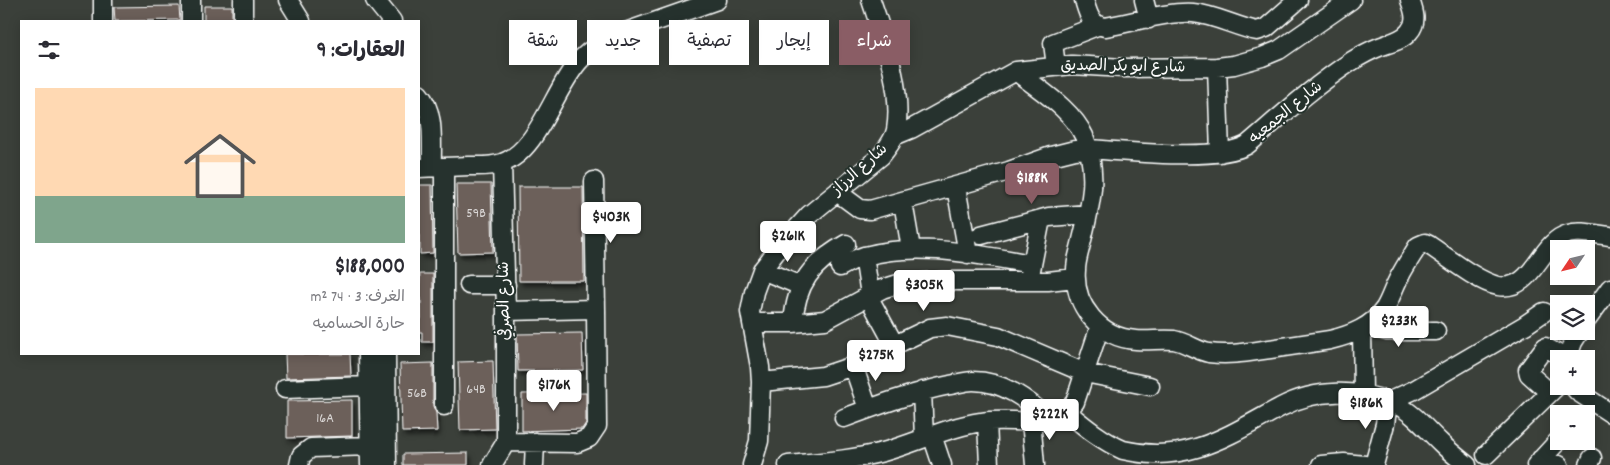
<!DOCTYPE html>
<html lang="ar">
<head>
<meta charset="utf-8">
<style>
  :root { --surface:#fff; --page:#f2f2f3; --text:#2b2b33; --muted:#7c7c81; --accent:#8a5d65 }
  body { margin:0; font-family:Dekko,"Playpen Sans Arabic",sans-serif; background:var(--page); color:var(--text); direction:rtl; height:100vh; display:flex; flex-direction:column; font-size:19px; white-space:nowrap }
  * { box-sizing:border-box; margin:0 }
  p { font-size:16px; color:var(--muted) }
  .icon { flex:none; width:28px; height:28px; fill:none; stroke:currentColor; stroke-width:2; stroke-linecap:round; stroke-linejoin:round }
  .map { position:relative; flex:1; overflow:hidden; direction:ltr }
  .side { position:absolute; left:20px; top:20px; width:400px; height:335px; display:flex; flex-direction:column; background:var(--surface); border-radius:0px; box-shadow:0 2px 12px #0003; direction:rtl }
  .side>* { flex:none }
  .top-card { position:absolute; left:435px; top:20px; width:475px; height:45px; direction:rtl; display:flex; gap:10px }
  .needle { width:32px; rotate:235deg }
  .tools { position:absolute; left:1550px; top:240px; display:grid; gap:10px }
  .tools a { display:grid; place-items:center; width:45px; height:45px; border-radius:0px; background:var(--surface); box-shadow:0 2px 12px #0003; font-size:25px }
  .price { position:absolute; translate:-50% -42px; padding:0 11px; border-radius:5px; background:#fff; color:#222; font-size:16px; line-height:32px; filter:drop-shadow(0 1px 2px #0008) }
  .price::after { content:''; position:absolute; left:50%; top:30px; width:15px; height:11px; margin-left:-8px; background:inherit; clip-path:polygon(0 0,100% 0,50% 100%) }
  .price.current { background:var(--accent); color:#fff }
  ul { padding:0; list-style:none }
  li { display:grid; align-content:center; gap:10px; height:265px; padding:0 15px }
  li span { display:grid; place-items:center; height:155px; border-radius:0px; color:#555 }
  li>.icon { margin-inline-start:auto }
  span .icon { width:90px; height:90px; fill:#fffc; stroke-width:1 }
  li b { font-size:21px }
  h2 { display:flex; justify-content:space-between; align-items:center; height:60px; padding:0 15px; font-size:21px }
  .tag { padding:0 18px; border-radius:0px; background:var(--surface); box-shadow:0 2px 12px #0003; font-size:18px; line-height:45px }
  .tag.current { background:var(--accent); color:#fff }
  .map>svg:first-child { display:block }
  .building { fill:#6c605a; stroke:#fff; filter:url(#shadow) }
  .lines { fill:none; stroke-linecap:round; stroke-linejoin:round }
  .minor-casing { stroke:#fff; stroke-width:21 }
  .minor { stroke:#26332d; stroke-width:18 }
  .labels { text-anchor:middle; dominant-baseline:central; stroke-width:4; stroke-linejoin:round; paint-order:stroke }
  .number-label { font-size:14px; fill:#dad7d6 }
  .street-label { font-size:16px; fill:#fff; stroke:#26332d }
</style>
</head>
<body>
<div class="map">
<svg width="1610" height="465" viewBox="0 0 1610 465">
  <defs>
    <filter id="shadow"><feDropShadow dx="2.5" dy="4" stdDeviation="2.5" flood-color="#0009"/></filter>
  </defs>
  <rect width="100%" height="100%" fill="#3b403a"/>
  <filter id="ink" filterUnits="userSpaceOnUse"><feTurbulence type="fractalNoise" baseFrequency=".02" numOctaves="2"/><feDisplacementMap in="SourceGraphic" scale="10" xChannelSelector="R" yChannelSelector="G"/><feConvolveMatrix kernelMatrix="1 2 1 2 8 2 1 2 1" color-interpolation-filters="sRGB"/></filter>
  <g filter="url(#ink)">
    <path class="building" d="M179 6 180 20 115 21 114 7Z
      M204 6H232V21H204Z
      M456 184H491L493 252 458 253Z
      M419 185H432L433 253 420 254V244H419Z
      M518 187H583L584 281H519Z
      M420 274H433V342H422V332H419V319H421V298H419Z
      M582 333 583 370 518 371 517 334Z
      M285 354H350L351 376 286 378Z
      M493 361 495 429 460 430 458 362Z
      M433 363V406L436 413 437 431 402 432 400 364Z
      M586 393V423L582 429 522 431V394Z
      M352 400V436L287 438V401Z
      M468 453V465H403V454Z"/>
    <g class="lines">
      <defs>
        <path id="minor" d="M191 0V21
          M243 0V21
          M288 0 301 21
          M375 0 392 21
          M1084 0C1088 13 1090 25 1105 27 1131 23 1168 11 1193 13 1215 15 1236 27 1257 31L1266 28 1298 0
          M1144 0 1149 19
          M103 21V0
          M1056 66 1053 43 1097 26
          M1217 67 1220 153
          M1016 71C1039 90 1071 108 1084 136 1099 174 1091 203 1082 240 1080 250 1076 260 1076 270 1073 305 1100 338 1136 340 1148 341 1161 339 1174 340 1186 342 1197 351 1209 353 1230 356 1249 352 1270 349 1290 346 1310 343 1330 340 1351 335 1372 327 1385 308 1391 298 1394 286 1400 276 1405 266 1412 256 1418 246L1425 243 1429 245C1447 257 1478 282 1498 286 1534 292 1539 242 1568 234 1581 230 1597 235 1610 236
          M419 94C436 113 431 143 432 167
          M894 136 911 129 1016 71 1072 65 1124 68 1217 67 1234 65 1262 57 1279 50 1351 0
          M444 167V406
          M419 168C435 167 452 167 468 166 479 166 491 167 502 163 539 151 555 85 581 59 592 48 606 40 620 34L717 0
          M594 181 596 309
          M956 187 968 254
          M837 192 860 209 870 210 1009 171 1051 156 1075 150 1087 149C1125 151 1217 162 1247 145 1281 116 1314 86 1352 61 1360 56 1369 51 1379 47 1389 43 1402 41 1409 32 1418 22 1414 11 1410 0
          M903 202 911 249
          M981 235 1049 217 1088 214
          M864 256 870 295
          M840 267C848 263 856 258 865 256 919 241 978 255 1032 264
          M762 270 801 286
          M1030 275 1041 219
          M469 285H506
          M868 296 894 344
          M1586 321 1610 288
          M752 323H793L825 320 882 289 898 284 943 281H1048L1075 278
          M793 323C796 283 812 263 846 244
          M1367 326 1387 331H1436
          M1362 329 1363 395
          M368 354 370 465
          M386 354 387 465
          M1567 359 1573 342 1580 331
          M853 365 868 409
          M761 382 823 376 847 368 930 328 947 326 998 336 1085 373 1150 386
          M1573 386 1578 392 1610 413
          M285 389 368 386
          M922 391 924 438
          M1549 392 1529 374 1528 370 1545 347 1567 359
          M1067 412C1084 426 1102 441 1123 450 1187 465 1229 435 1281 407 1315 389 1359 388 1395 404 1413 412 1427 430 1441 443 1449 451 1458 458 1467 465
          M844 418C879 405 914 392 950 385 957 384 965 381 973 381 1003 381 1028 400 1049 419
          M1031 420 1035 465
          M987 422 989 465
          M932 435 942 465
          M506 442 577 443 589 438 597 426 596 309 506 311
          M1486 455 1559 384
          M1541 459 1559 465
          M299 465 301 456 311 448 369 446
          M492 465 506 442V311L502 163
          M534 465 535 442
          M752 465 759 441 761 382 760 367 750 312 754 292 762 270 779 248 809 215 881 156C887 148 894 140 896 130 903 89 884 39 871 0
          M788 465C820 462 852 460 883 452 916 443 947 427 981 422 1004 418 1033 425 1054 418 1063 415 1069 409 1075 402L1100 326
          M1321 465 1344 463 1365 465
          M1374 465 1385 424 1388 402 1414 390 1525 325 1544 312
          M1536 465 1559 440
          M1589 465 1592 458"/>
      </defs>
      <use href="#minor" class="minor-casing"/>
      <use href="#minor" class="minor"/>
    </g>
  </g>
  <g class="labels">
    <g class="number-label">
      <text x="476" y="214">59B</text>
      <text x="476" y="390">64B</text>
      <text x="417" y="394">56B</text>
      <text x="325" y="419">16A</text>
    </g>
    <g class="street-label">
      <text transform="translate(1123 67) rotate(1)">شارع ابو بكر الصديق</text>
      <text transform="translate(1286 113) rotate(-39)">شارع الجمعيه</text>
      <text transform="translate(860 170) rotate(-42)">شارع الرزاز</text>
      <text transform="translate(505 301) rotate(-91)">شارع الصرفي</text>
    </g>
  </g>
</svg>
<div class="tools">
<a><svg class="needle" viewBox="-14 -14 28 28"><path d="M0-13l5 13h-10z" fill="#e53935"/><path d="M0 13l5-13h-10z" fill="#7c7c81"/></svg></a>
<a><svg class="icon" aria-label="layers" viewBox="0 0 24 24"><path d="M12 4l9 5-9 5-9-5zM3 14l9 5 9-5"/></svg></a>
<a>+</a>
<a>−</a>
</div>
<b class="price current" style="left:1032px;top:205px">$188K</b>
<b class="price" style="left:611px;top:244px">$403K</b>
<b class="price" style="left:788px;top:263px">$261K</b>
<b class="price" style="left:924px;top:312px">$305K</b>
<b class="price" style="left:1399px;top:348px">$233K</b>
<b class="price" style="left:876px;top:382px">$275K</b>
<b class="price" style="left:554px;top:412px">$176K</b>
<b class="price" style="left:1366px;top:430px">$186K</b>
<b class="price" style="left:1050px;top:441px">$222K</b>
<div class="top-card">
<a class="tag current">شراء</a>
<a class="tag">إيجار</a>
<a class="tag">تصفية</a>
<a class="tag">جديد</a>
<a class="tag">شقة</a>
</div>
<section class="side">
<h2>العقارات: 9<svg class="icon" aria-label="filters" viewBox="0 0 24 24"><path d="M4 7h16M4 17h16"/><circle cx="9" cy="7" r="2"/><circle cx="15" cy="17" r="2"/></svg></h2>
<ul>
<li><span style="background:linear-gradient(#ffd9b3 70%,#7fa58c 0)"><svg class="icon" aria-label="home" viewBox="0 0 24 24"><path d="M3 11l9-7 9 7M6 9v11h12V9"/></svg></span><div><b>$188,000</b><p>الغرف: 3 · 74 m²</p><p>حارة الحساميه</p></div></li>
</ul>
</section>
</div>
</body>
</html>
